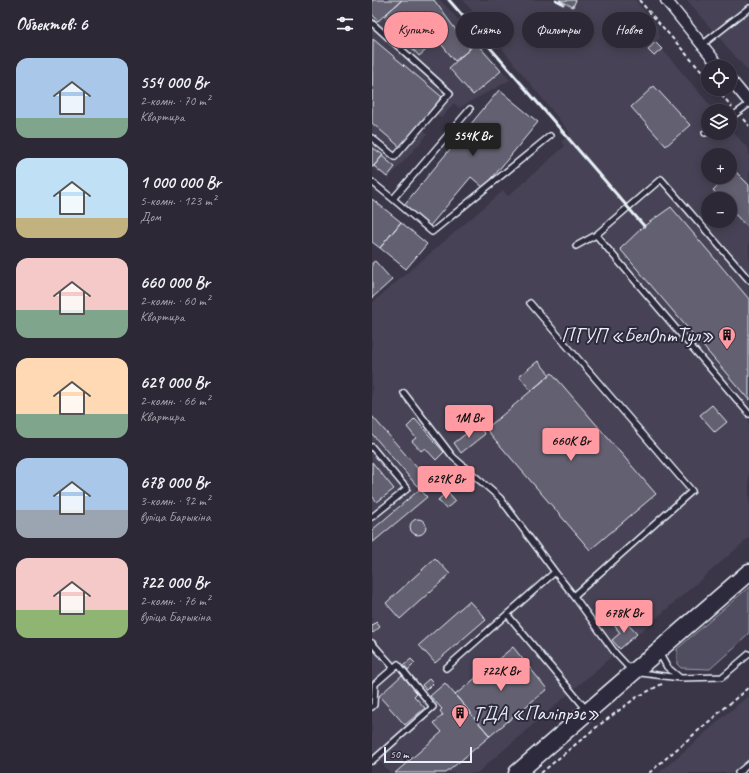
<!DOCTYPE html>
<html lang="ru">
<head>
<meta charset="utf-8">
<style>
  :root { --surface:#2c2836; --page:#34303e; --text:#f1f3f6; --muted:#a6a6ad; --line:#484451; --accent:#ff9aa2 }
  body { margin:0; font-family:Caveat,sans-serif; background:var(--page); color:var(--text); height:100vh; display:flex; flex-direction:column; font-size:15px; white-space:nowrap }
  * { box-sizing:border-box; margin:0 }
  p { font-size:13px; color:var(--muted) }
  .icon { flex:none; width:22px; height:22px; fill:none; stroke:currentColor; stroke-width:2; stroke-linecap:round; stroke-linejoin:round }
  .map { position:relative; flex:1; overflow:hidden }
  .sheet { display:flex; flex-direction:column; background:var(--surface); width:372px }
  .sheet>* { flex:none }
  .guide { position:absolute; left:12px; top:12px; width:305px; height:36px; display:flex; gap:8px }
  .fabs { position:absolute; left:329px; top:60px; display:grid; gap:8px }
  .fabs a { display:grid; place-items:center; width:36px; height:36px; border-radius:50%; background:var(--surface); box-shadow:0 2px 10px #0003,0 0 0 1px var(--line); font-size:20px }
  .scale { position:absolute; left:12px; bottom:10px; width:88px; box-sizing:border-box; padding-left:4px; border:2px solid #e8f1f8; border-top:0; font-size:11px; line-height:14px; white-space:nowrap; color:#e8f1f8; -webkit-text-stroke:3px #2f2a3d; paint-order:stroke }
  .price { position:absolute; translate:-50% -34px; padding:0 9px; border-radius:4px; background:var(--accent); color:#111; font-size:13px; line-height:26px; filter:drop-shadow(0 1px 2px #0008) }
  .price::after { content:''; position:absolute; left:50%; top:24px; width:12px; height:9px; margin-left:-6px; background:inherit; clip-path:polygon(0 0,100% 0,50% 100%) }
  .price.current { background:#222; color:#fff }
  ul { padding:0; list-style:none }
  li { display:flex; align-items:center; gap:12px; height:100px; padding:0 16px }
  li span { display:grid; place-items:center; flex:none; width:112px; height:80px; border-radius:12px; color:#555 }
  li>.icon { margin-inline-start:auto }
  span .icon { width:48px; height:48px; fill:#fffc; stroke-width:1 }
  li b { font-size:17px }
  h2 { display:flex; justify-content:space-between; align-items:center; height:48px; padding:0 16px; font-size:17px }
  .chip { padding:0 14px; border-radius:18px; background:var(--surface); box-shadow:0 2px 10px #0003,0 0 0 1px var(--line); font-size:14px; line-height:36px }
  .chip.current { background:var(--accent); color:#111 }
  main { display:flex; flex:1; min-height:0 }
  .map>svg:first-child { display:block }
  .built { fill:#464354; fill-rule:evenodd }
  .green { fill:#504e5f; stroke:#9ca0ac }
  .building { fill:#636171; stroke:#e8f1f8 }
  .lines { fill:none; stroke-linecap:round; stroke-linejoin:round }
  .lane-casing { stroke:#e8f1f8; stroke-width:8 }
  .street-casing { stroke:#e8f1f8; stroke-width:13 }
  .primary-casing { stroke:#e8f1f8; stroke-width:19 }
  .path { stroke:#e8f1f8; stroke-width:2; stroke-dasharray:4 3; stroke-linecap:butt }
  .lane { stroke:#2f2a3d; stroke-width:5 }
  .street { stroke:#2f2a3d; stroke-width:10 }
  .primary { stroke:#2f2a3d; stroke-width:16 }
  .rail { stroke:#e8f1f8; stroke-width:3 }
  .labels { text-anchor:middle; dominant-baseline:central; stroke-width:4; stroke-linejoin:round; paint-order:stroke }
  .poi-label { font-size:20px; fill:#e8f1f8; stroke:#2f2a3d; text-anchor:end }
</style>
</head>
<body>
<main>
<section class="sheet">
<h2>Объектов: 6<svg class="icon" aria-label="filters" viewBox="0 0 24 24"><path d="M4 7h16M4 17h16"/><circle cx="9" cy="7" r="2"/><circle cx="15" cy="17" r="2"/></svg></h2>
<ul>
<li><span style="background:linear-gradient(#a9c7e8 75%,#7fa58c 0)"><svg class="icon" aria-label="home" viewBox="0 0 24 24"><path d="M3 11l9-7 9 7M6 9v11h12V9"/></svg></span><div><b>554 000 Br</b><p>2-комн. · 70 m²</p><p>Квартира</p></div></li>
<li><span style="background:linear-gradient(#bfe0f5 75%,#c2b280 0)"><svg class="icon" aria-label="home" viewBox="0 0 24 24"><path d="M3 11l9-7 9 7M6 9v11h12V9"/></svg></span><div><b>1 000 000 Br</b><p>5-комн. · 123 m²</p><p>Дом</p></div></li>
<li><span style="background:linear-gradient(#f6c9c9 65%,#7fa58c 0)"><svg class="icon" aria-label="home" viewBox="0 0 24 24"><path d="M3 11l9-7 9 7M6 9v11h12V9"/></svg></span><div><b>660 000 Br</b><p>2-комн. · 60 m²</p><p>Квартира</p></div></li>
<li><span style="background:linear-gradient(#ffd9b3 70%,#7fa58c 0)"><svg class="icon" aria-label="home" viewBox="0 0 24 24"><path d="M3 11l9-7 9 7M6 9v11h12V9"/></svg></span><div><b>629 000 Br</b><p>2-комн. · 66 m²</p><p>Квартира</p></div></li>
<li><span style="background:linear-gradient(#a9c7e8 65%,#9aa5b1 0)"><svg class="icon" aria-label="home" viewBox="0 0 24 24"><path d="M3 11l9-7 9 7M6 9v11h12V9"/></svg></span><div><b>678 000 Br</b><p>3-комн. · 92 m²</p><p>вуліца Барыкіна</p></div></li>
<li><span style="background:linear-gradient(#f6c9c9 65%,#8fb573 0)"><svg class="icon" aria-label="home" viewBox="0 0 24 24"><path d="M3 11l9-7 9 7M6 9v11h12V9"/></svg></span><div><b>722 000 Br</b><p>2-комн. · 76 m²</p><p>вуліца Барыкіна</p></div></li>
</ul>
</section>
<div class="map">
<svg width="377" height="773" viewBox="0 0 377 773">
  <rect width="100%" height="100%" fill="#3a3648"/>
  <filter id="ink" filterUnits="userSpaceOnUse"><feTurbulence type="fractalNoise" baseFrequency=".025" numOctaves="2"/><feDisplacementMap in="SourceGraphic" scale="8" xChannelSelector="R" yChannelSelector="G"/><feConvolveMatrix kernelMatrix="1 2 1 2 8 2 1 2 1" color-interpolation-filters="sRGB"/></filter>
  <g filter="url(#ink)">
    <path class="built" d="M0 0H68L105 40 138 80 87 108 82 103 69 118 64 114 51 129 56 134 16 179 0 167Z
      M91 0H263L286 27 288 38 284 42 343 111H336V133H358V128L377 150V538L105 773H18L0 751V303L131 191 136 196 193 146 190 141 198 133ZM336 155H358V177H336ZM336 199H358V221H336Z
      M314 0H377V72L344 34Z
      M377 695V773H287Z"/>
    <path class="green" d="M377 587V634L338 669 309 668 305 664V649Z"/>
    <path class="building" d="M0 0H30L6 21 0 14Z
      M30 0H62L98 49 83 61 66 40 47 56 12 16Z
      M187 0H204L201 7Z
      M1 39 70 97 28 147 0 123Z
      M283 42 290 49 282 56 276 50Z
      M104 43 129 71 101 95 77 68Z
      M282 86 318 125 294 146 259 107Z
      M127 90 166 122 112 188 99 177 57 227 31 206Z
      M0 147 11 155 1 167H0Z
      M10 156 23 167 15 177 2 166Z
      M362 170 377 185V229L358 209V199H349L341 190 355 177H358V174Z
      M0 199 29 222 8 248 0 242Z
      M299 207 377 299V400L248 249 272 226Z
      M29 222 55 244 34 269 8 248Z
      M3 261 20 280 0 298V263Z
      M166 361 178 375 159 391 147 376Z
      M180 373 284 494 218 550 114 429Z
      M340 405 355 422 343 432 328 415Z
      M0 416 54 478 45 486 0 434Z
      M43 419 72 452 64 460 53 448 49 451 40 441 44 438 35 427Z
      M105 425 113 434 89 453 82 443Z
      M0 462 22 489 5 502 0 496Z
      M48 489 55 497 0 543V530Z
      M75 492 83 501 74 509 66 500Z
      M38 527a8 8 0 1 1 16 0a8 8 0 1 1-16 0Z
      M63 558 78 574 28 619 14 603Z
      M97 601 114 619 63 663 47 645Z
      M250 618 265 634 248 649 240 640 248 633 242 625Z
      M4 622 8 627 1 633 0 632V626Z
      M141 647 175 689 118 736 83 695Z
      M39 659 43 663 36 670 32 665Z
      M30 675 45 693 42 696 53 708 33 725 7 696Z
      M57 679 61 683 54 690 50 685Z
      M73 683 118 736 74 773H23L70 732 62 723 71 715 68 711 70 709 58 696Z"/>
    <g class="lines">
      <defs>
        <path id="lane" d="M0 23 78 93 23 157 0 138
          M330 45 377 8
          M358 118 377 104
          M333 133 336 132
          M0 182 21 199 98 109
          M21 199 60 232 178 136
          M224 235 377 414
          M204 246 224 235 289 179 377 280
          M158 303 320 491 202 596
          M32 393 81 457 128 498 183 572
          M0 447 35 489 0 517
          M135 614 214 709
          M0 643 22 668
          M290 653 289 656 295 667 307 677
          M74 668 183 572 202 596 244 654 261 672 308 678 350 677 377 654
          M0 707 2 705 3 684 26 664 61 707 0 761
          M366 773 377 764"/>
        <path id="street" d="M294 0 348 67
          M358 79 377 102"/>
        <path id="primary" d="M145 773 377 572"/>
      </defs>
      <use href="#lane" class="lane-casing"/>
      <use href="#street" class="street-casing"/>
      <use href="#primary" class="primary-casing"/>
      <path class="path" d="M267 0 336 79
        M345 89 360 107
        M371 119 377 126
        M169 773 222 729 265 697 290 684
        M277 773 377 687"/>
      <use href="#lane" class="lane"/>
      <use href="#street" class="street"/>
      <use href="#primary" class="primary"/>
      <path class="rail" d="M77 0 272 226
        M184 0 191 4"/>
    </g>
  </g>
  <defs>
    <symbol id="building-pin" viewBox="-11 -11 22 30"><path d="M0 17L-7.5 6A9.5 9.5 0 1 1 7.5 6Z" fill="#ff9aa2" stroke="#2f2a3d"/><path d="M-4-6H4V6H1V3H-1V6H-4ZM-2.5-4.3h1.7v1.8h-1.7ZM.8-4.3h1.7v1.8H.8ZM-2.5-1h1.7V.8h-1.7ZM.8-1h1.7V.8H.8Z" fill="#111"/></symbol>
  </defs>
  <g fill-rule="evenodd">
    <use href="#building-pin" x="345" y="325" width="20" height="27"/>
    <use href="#building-pin" x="78" y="703" width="20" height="27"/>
  </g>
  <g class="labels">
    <g class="poi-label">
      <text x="342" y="335">ПГУП «БелОптТул»</text>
      <text x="101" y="713" text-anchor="start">ТДА «Паліпрэс»</text>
    </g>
  </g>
</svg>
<div class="fabs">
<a><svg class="icon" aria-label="locate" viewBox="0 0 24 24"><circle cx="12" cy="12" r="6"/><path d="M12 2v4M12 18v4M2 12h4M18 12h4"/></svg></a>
<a><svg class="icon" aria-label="layers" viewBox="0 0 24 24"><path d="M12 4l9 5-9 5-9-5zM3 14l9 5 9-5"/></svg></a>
<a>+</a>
<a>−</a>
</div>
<div class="scale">50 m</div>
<b class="price current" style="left:101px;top:157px">554K Br</b>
<b class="price" style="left:97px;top:439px">1M Br</b>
<b class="price" style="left:199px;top:462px">660K Br</b>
<b class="price" style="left:74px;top:500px">629K Br</b>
<b class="price" style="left:252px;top:634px">678K Br</b>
<b class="price" style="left:129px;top:692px">722K Br</b>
<div class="guide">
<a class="chip current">Купить</a>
<a class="chip">Снять</a>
<a class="chip">Фильтры</a>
<a class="chip">Новое</a>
</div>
</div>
</main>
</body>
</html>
